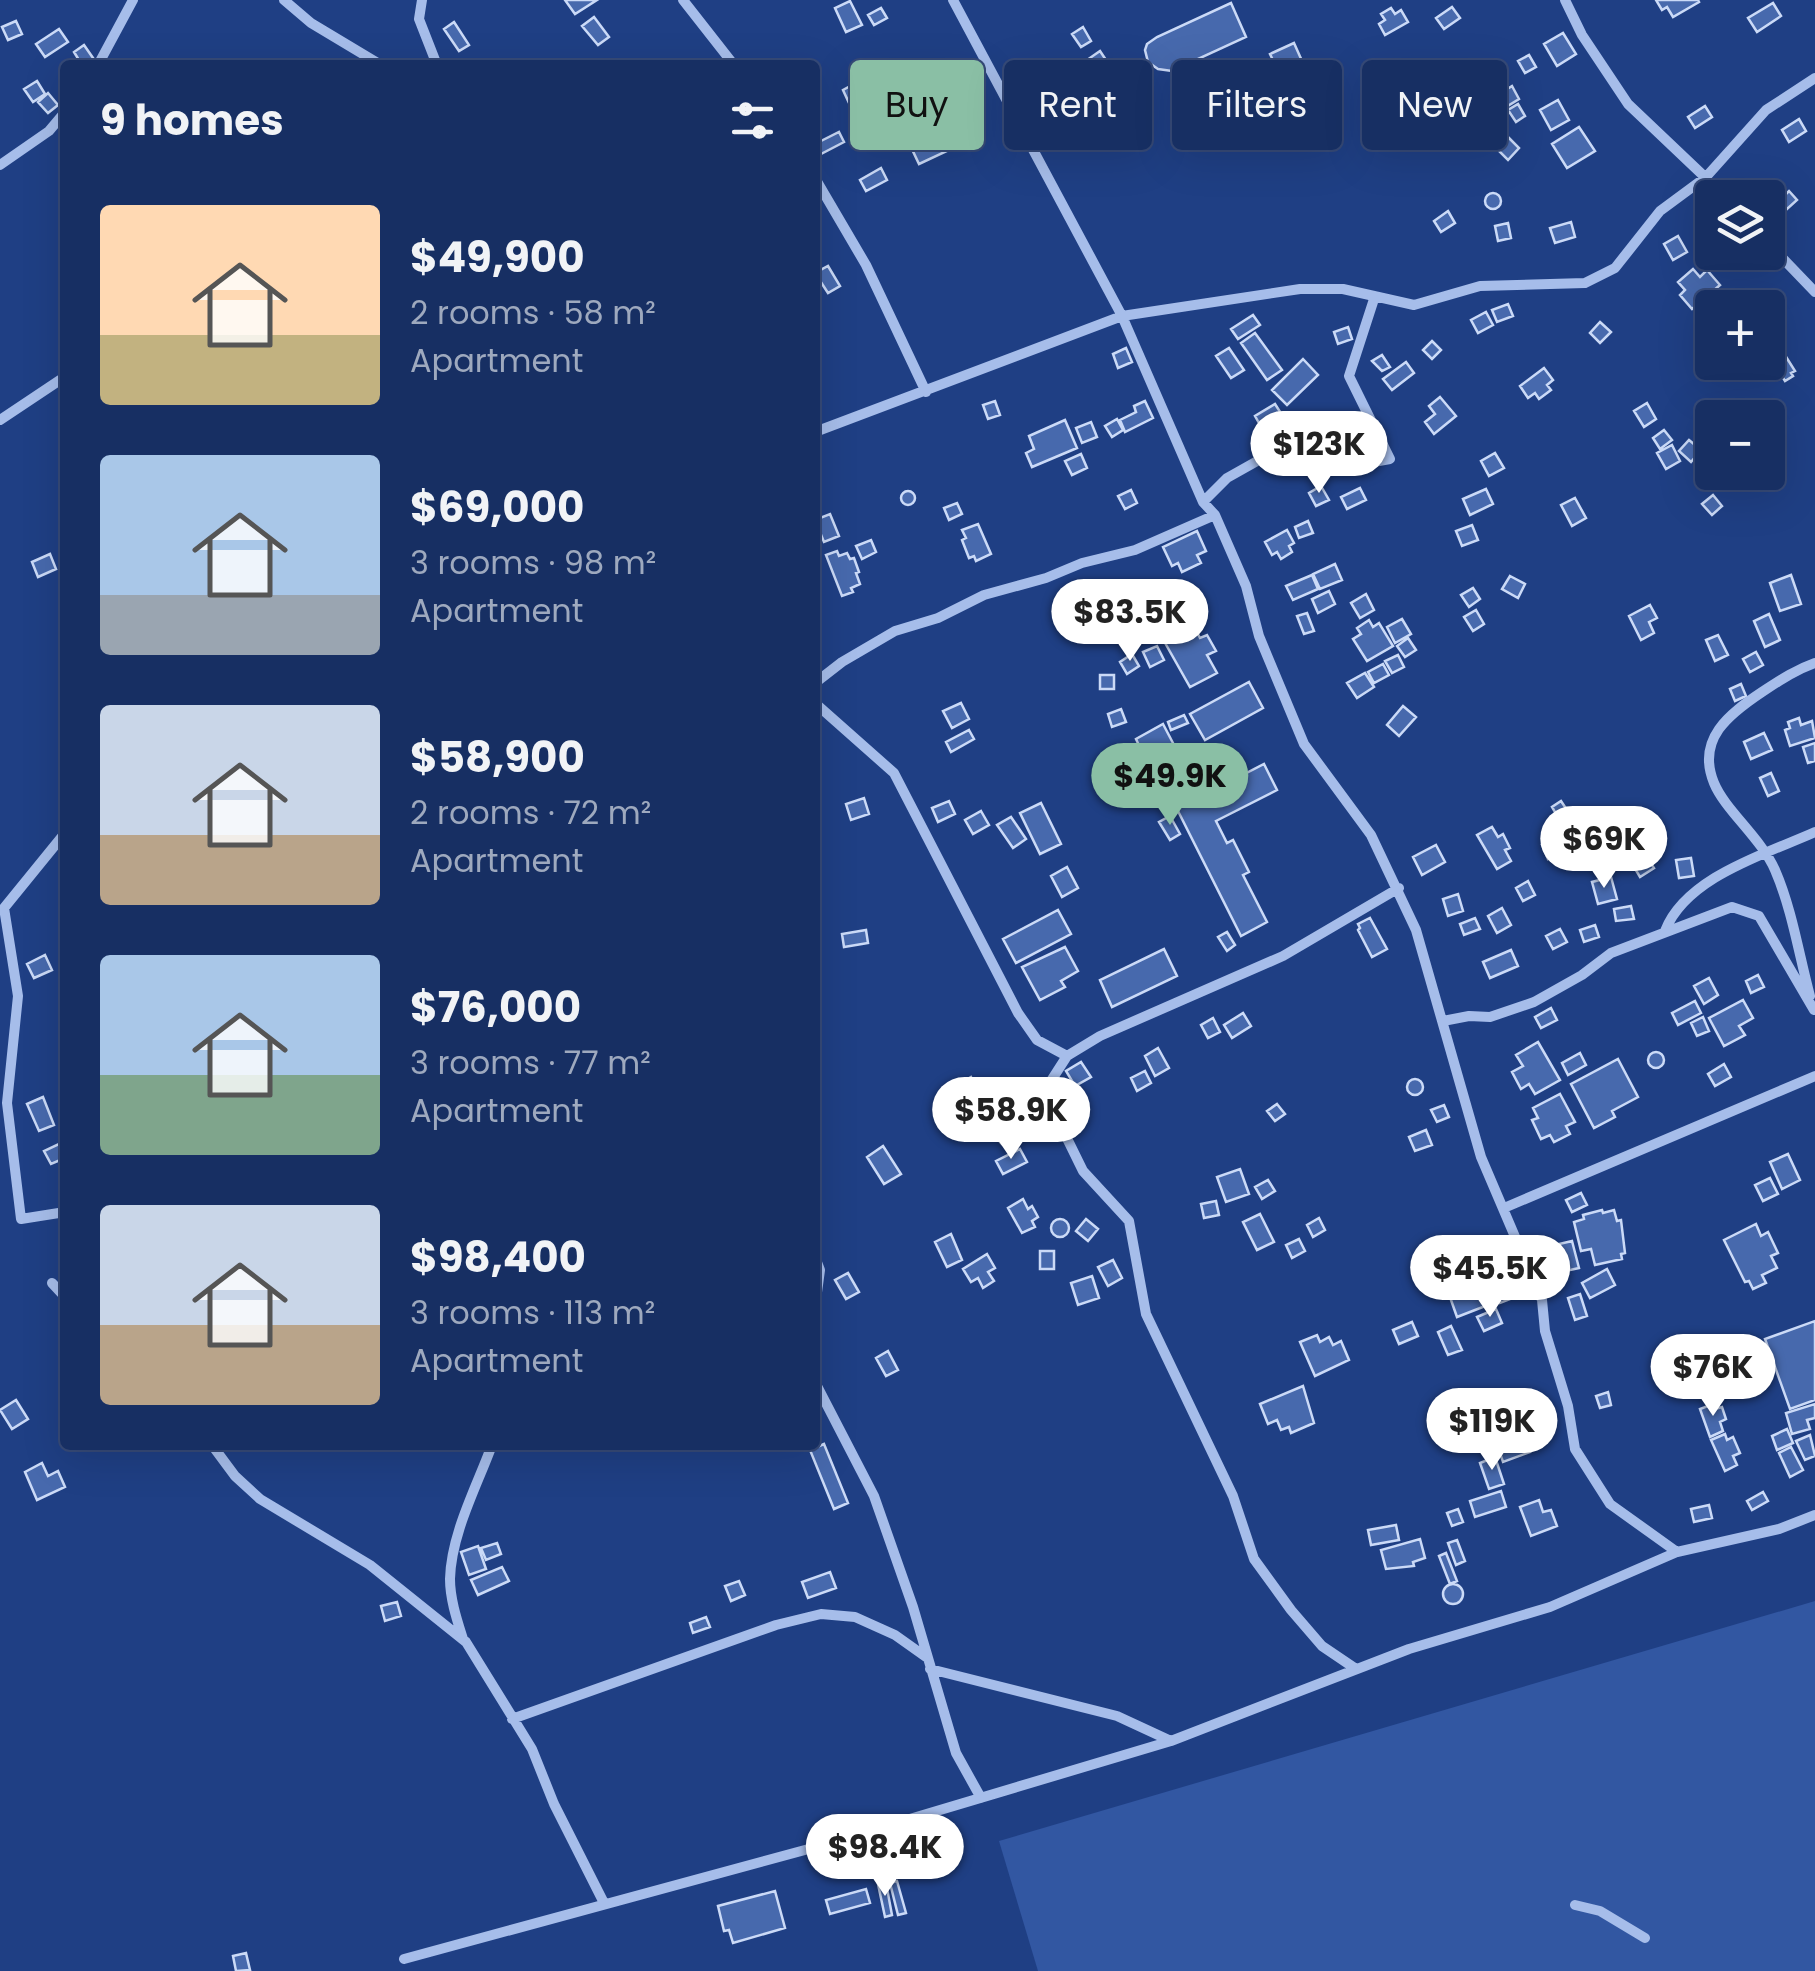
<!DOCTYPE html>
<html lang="en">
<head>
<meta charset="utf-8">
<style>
  :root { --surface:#172f63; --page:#203769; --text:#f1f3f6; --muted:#9ea9be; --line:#364a78; --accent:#8abfa5 }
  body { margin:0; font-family:Poppins,sans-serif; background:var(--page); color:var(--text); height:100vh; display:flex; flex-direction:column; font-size:38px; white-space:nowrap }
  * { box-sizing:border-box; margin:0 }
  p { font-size:32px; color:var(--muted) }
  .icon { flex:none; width:55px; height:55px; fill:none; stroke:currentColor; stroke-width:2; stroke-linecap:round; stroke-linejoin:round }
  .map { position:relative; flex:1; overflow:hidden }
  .side { position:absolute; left:60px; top:60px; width:760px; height:1390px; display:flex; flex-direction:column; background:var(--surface); border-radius:10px; box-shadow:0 10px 40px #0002,0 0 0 2px var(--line) }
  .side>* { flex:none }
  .banner { position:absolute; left:850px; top:60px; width:815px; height:90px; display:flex; gap:20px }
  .fabs { position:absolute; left:1695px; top:180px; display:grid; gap:20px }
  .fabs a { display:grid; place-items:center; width:90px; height:90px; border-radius:10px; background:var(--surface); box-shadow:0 10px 40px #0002,0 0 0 2px var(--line); font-size:50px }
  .price { position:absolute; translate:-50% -85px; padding:0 22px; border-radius:35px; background:#fff; color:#222; font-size:32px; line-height:65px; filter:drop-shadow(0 2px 5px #0008) }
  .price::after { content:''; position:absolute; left:50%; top:60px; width:30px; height:22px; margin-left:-15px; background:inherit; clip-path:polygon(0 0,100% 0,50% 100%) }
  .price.current { background:var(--accent); color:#111 }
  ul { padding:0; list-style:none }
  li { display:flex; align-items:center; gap:30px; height:250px; padding:0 40px }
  li span { display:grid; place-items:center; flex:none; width:280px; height:200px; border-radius:10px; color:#555 }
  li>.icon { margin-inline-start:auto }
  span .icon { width:120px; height:120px; fill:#fffc; stroke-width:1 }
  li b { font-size:42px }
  h2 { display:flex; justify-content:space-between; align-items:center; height:120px; padding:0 40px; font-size:42px }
  .pill { padding:0 35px; border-radius:10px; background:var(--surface); box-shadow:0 10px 40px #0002,0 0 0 2px var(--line); font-size:35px; line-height:90px }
  .pill.current { background:var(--accent); color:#111 }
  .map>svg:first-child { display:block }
  .green { fill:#3257a2 }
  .building { fill:#4769ad; stroke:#cbdaf7; stroke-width:2.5 }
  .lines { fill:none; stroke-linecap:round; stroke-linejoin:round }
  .street { stroke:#a6bdea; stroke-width:10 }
</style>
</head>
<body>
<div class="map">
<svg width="1815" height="1971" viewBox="0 0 1815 1971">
  <rect width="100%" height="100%" fill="#1f3f84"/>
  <path class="green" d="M1815 1601V1971H1038L999 1841Z"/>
  <path class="building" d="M565 0H597L575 14Z
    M1656 0H1698L1699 2 1673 17 1667 7 1662 10Z
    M850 1 862 25 846 32 835 8Z
    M1231 3 1246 37 1172 71 1158 69 1148 62 1145 50 1147 44 1157 37Z
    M1773 3 1781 16 1757 32 1748 18Z
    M1452 7 1460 18 1444 29 1436 18Z
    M881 8 887 18 874 25 868 15Z
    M1391 8 1395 14 1401 10 1408 22 1385 35 1379 24 1385 20 1381 14Z
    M594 17 609 37 598 45 582 26Z
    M16 21 22 34 8 40 2 27Z
    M454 22 469 45 459 51 444 29Z
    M1083 27 1091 41 1081 47 1072 34Z
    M59 29 68 42 45 57 36 44Z
    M1563 33 1576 54 1557 66 1544 44Z
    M1294 43 1306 70 1283 81 1270 54Z
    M84 45 93 58 82 65 74 52Z
    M1100 51 1108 63 1095 72 1087 60Z
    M1529 55 1536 67 1525 73 1518 61Z
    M951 72 958 83 946 91 939 80Z
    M37 81 45 94 33 102 24 89Z
    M856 83 863 96 849 103 843 90Z
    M1512 86 1519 99 1506 107 1498 95Z
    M1471 91 1477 105 1456 115 1450 101Z
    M48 93 58 105 48 113 38 102Z
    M1558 100 1569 120 1551 130 1540 110Z
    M1518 104 1525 116 1516 122 1508 110Z
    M1705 106 1712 117 1695 128 1688 117Z
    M1437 107 1445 120 1433 127 1425 114Z
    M930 115 937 130 941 128 947 141 943 143 947 151 919 164 902 128Z
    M1799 119 1806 131 1789 142 1782 130Z
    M1579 127 1595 151 1567 168 1552 144Z
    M839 132 844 142 819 155 815 144Z
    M1508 137 1519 148 1508 160 1497 149Z
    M881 168 887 180 866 191 860 180Z
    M1789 191 1797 200 1787 209 1779 201Z
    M1485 201a8 8 0 1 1 16 0a8 8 0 1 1-16 0Z
    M1448 211 1455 223 1441 232 1434 221Z
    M1571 222 1575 237 1555 243 1550 228Z
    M1508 223 1511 238 1498 241 1495 226Z
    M1678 236 1687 252 1673 260 1664 244Z
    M828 266 840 286 828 293 815 273Z
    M1693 269 1700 277 1707 270 1720 285 1692 309 1680 295 1685 290 1678 282Z
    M1508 304 1513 316 1497 322 1492 310Z
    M1486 312 1493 325 1478 333 1471 320Z
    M1253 315 1260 325 1238 339 1231 329Z
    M1600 322 1611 332 1600 343 1590 333Z
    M1348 327 1352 339 1338 344 1334 332Z
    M1255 333 1282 370 1267 380 1241 343Z
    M1432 341 1441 350 1432 359 1423 350Z
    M1126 348 1132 362 1118 368 1113 354Z
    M1229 348 1244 370 1231 378 1216 356Z
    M1783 352 1795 371 1791 373 1793 376 1785 381 1771 359Z
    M1382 355 1390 367 1382 371 1372 361Z
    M1303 359 1318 375 1287 405 1272 390Z
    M1406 362 1414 373 1392 390 1383 379Z
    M1544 368 1553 380 1547 385 1551 390 1539 399 1535 393 1528 398 1520 386Z
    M1440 397 1456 416 1434 434 1425 422 1435 414 1429 406Z
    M995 401 1000 415 988 419 983 405Z
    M1145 401 1153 418 1125 432 1120 420 1136 412 1134 406Z
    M1647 403 1656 419 1644 427 1634 411Z
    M1275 404 1284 418 1263 430 1255 416Z
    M1321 415 1328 424 1315 433 1309 424Z
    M1117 419 1123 430 1112 437 1105 426Z
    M1065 420 1077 448 1032 467 1026 453 1034 449 1029 436Z
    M1091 422 1097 437 1082 443 1076 428Z
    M1664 430 1672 440 1660 449 1653 438Z
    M1333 438 1341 452 1328 460 1320 446Z
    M1689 440 1701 450 1691 462 1679 451Z
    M1672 445 1680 461 1666 469 1657 453Z
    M1495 453 1504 468 1489 476 1481 461Z
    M1081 454 1087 468 1072 475 1065 461Z
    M1321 486 1329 500 1316 506 1309 493Z
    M1360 488 1366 500 1347 509 1341 497Z
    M1486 489 1493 504 1470 515 1463 499Z
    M1131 490 1137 503 1125 509 1118 496Z
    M901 498a7 7 0 1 1 14 0a7 7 0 1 1-14 0Z
    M1713 495 1722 506 1712 515 1702 504Z
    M1575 498 1586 518 1572 526 1561 505Z
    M957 503 962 514 949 520 944 508Z
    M830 514 839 536 824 542 815 520Z
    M1308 521 1313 533 1299 538 1295 527Z
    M978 524 991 554 976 561 974 556 969 558 962 540 966 538 962 530Z
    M1472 525 1478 540 1462 546 1456 531Z
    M1287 530 1294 543 1289 546 1292 552 1281 559 1277 552 1272 555 1265 542Z
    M1197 531 1206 551 1197 555 1201 563 1182 572 1178 563 1172 566 1163 547Z
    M871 540 876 552 862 559 856 546Z
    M837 551 839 556 847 553 850 559 854 558 859 572 856 573 860 584 851 588 853 592 842 596 826 555Z
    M50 554 56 569 38 577 32 562Z
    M1335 564 1342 580 1320 589 1313 574Z
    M1312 575 1318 589 1293 600 1286 586Z
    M1791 575 1801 604 1780 611 1770 583Z
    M1510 576 1525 584 1518 598 1502 589Z
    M1473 588 1480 599 1469 607 1461 595Z
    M1329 591 1335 604 1318 613 1312 599Z
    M1366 594 1374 610 1360 618 1351 603Z
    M1650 605 1657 618 1649 622 1654 633 1641 640 1629 616Z
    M1476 610 1484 624 1473 631 1464 617Z
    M1307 613 1314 631 1304 634 1297 616Z
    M1769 614 1780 640 1765 647 1754 621Z
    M1402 619 1411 634 1395 643 1387 627Z
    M1369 620 1373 627 1379 623 1393 646 1367 661 1353 639 1361 634 1357 628Z
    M1193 625 1200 638 1207 635 1216 651 1207 655 1217 673 1190 687 1164 641Z
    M1718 635 1728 655 1715 661 1706 640Z
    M1408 638 1416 650 1405 657 1397 646Z
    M1157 646 1164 660 1150 667 1143 652Z
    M1756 652 1763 665 1750 672 1743 659Z
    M1132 654 1139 666 1127 674 1120 662Z
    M1398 655 1404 667 1392 673 1385 661Z
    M1383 664 1389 675 1374 683 1368 672Z
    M1365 673 1374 687 1357 698 1347 683Z
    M1100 675H1114V689H1100Z
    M1249 682 1263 708 1205 740 1190 714Z
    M1741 684 1746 696 1735 701 1730 689Z
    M961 703 969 719 952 728 943 711Z
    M1403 706 1416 717 1399 736 1387 725Z
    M1121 709 1126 722 1112 727 1108 714Z
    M1184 715 1188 723 1171 730 1168 722Z
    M1799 718 1801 725 1812 721 1815 738 1790 746 1785 730 1790 728 1788 722Z
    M1163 724 1174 745 1146 760 1136 739Z
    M969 730 974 739 951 752 946 742Z
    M1764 733 1772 750 1751 759 1744 742Z
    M1815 743V761L1808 763 1803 747Z
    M1264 764 1277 790 1216 821 1227 843 1233 840 1249 872 1243 875 1267 922 1241 936 1177 809Z
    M1771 773 1779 791 1768 796 1760 778Z
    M864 798 869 814 851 820 846 804Z
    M949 801 955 814 938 822 932 808Z
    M1561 801 1569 813 1559 819 1552 807Z
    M1041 803 1061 844 1040 854 1020 813Z
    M981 811 989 825 973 834 965 820Z
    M1604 813 1612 829 1591 840 1583 823Z
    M1170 816 1180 834 1170 840 1159 822Z
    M1011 817 1026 839 1013 848 997 825Z
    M1492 827 1498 837 1503 834 1510 848 1505 850 1511 861 1497 869 1477 835Z
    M1563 836 1569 850 1548 859 1542 845Z
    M1436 845 1445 862 1422 875 1413 857Z
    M1645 854 1654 868 1640 877 1631 862Z
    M1691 858 1694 876 1679 878 1676 860Z
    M1067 867 1078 888 1062 897 1051 876Z
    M1611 877 1617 899 1598 904 1592 882Z
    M1528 881 1535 895 1523 901 1516 888Z
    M1458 894 1463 911 1448 916 1443 899Z
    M1631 906 1634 919 1616 921 1614 909Z
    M1502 908 1511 925 1497 933 1488 916Z
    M1058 910 1071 934 1016 963 1003 939Z
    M1370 918 1387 949 1372 957 1358 930 1360 928 1358 924Z
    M1475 918 1480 929 1464 935 1460 924Z
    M1595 925 1599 937 1584 942 1580 930Z
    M1560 929 1567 942 1553 949 1546 936Z
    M866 930 868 943 844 947 842 934Z
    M1227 932 1235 945 1227 951 1218 937Z
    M1065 947 1078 971 1061 981 1065 987 1040 1000 1022 967Z
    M1164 949 1177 976 1112 1007 1100 980Z
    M1511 950 1518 966 1490 978 1483 962Z
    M45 955 52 970 34 978 27 964Z
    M1758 975 1764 987 1751 993 1746 981Z
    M1709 978 1718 995 1704 1004 1694 986Z
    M1743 1000 1753 1018 1739 1026 1745 1035 1724 1046 1709 1018Z
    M1695 1001 1701 1013 1678 1025 1672 1013Z
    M1551 1008 1557 1020 1541 1028 1535 1017Z
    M1243 1013 1251 1026 1232 1038 1224 1025Z
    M1703 1017 1709 1031 1697 1036 1691 1023Z
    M1213 1018 1220 1032 1208 1038 1201 1025Z
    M1538 1042 1560 1080 1535 1094 1529 1084 1521 1089 1512 1072 1523 1066 1516 1055Z
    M1158 1048 1169 1068 1155 1076 1145 1056Z
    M1648 1060a8 8 0 1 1 16 0a8 8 0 1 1-16 0Z
    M1580 1053 1586 1065 1568 1075 1562 1063Z
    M1618 1059 1638 1097 1612 1111 1615 1117 1594 1128 1571 1084Z
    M1081 1062 1091 1077 1075 1086 1066 1071Z
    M1724 1064 1731 1077 1715 1086 1708 1074Z
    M1145 1071 1151 1083 1137 1091 1131 1078Z
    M971 1077 986 1103 966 1115 955 1094 958 1092 955 1087Z
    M1407 1087a8 8 0 1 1 16 0a8 8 0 1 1-16 0Z
    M1029 1087 1049 1122 1036 1129 1016 1093Z
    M1560 1094 1575 1122 1566 1126 1570 1134 1554 1142 1550 1135 1541 1139 1532 1120 1538 1118 1533 1108Z
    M43 1097 54 1125 39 1131 27 1104Z
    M1277 1104 1285 1114 1275 1121 1267 1111Z
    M1444 1105 1449 1117 1437 1122 1431 1110Z
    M998 1136a10 10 0 1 1 20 0a10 10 0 1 1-20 0Z
    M1426 1130 1432 1145 1415 1151 1409 1137Z
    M61 1143 65 1158 51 1164 44 1151Z
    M883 1146 901 1174 884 1184 867 1157Z
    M1020 1149 1027 1162 1003 1174 996 1161Z
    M1788 1154 1800 1180 1782 1189 1770 1162Z
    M1240 1169 1249 1194 1226 1202 1217 1177Z
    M1770 1178 1778 1194 1763 1201 1755 1185Z
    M1268 1180 1275 1191 1262 1199 1255 1187Z
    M1581 1193 1587 1205 1572 1212 1566 1200Z
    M1023 1199 1028 1209 1032 1206 1038 1217 1032 1221 1035 1227 1022 1233 1008 1208Z
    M1216 1201 1219 1215 1204 1218 1201 1204Z
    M1602 1210 1603 1213 1614 1210 1617 1221 1621 1220 1625 1253 1621 1254 1622 1259 1595 1265 1591 1249 1581 1251 1574 1222 1584 1219 1583 1215Z
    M1260 1214 1274 1242 1257 1250 1243 1222Z
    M1319 1218 1325 1230 1313 1237 1307 1225Z
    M1051 1228a9 9 0 1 1 18 0a9 9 0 1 1-18 0Z
    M1086 1219 1098 1229 1088 1241 1076 1231Z
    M1756 1224 1761 1236 1768 1232 1778 1253 1771 1256 1777 1268 1762 1275 1766 1283 1753 1289 1749 1281 1745 1282 1724 1240Z
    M951 1234 962 1260 947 1267 935 1242Z
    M1299 1239 1305 1251 1292 1258 1286 1245Z
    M1572 1241 1579 1268 1561 1272 1555 1245Z
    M1461 1243 1467 1258 1442 1269 1436 1254Z
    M1040 1251H1054V1269H1040Z
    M987 1254 995 1268 988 1272 994 1281 983 1288 978 1278 971 1282 963 1269Z
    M1113 1260 1122 1278 1108 1286 1098 1267Z
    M1607 1269 1615 1285 1590 1298 1582 1283Z
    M1514 1270 1523 1294 1500 1303 1491 1280Z
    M848 1273 859 1292 846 1299 835 1280Z
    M1466 1275 1472 1290 1481 1287 1488 1305 1457 1317 1445 1283Z
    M1092 1276 1099 1298 1078 1305 1071 1283Z
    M1580 1294 1587 1316 1575 1320 1568 1298Z
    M1496 1309 1502 1323 1484 1331 1477 1317Z
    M1815 1321V1400L1790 1409 1765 1339Z
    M1412 1322 1418 1336 1399 1344 1393 1330Z
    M1451 1326 1462 1350 1448 1355 1438 1332Z
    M1317 1335 1320 1342 1329 1337 1333 1345 1341 1341 1349 1360 1315 1376 1300 1342Z
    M888 1351 898 1370 886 1376 876 1358Z
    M1697 1366 1701 1377 1688 1382 1684 1371Z
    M1303 1386 1314 1423 1291 1433 1289 1427 1281 1430 1277 1420 1268 1424 1260 1404Z
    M1608 1392 1611 1405 1600 1408 1596 1396Z
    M16 1400 28 1419 12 1429 0 1410Z
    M1713 1404 1715 1409 1722 1407 1726 1419 1720 1422 1723 1431 1710 1437 1700 1409Z
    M1815 1404V1418L1807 1420 1810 1429 1792 1434 1786 1413Z
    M1512 1426 1517 1440 1525 1438 1530 1452 1503 1462 1493 1433Z
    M1787 1429 1793 1443 1777 1450 1772 1436Z
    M1725 1434 1727 1440 1733 1437 1740 1453 1733 1456 1737 1465 1725 1471 1711 1440Z
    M1810 1435 1815 1456 1805 1460 1796 1441Z
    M824 1444 848 1503 834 1509 810 1450Z
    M1791 1447 1803 1470 1790 1477 1779 1453Z
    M1495 1457 1504 1484 1489 1489 1480 1463Z
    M42 1463 48 1476 58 1471 65 1487 37 1500 25 1472Z
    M1501 1491 1506 1507 1475 1517 1470 1501Z
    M1763 1492 1768 1501 1752 1510 1747 1501Z
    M1539 1500 1543 1512 1551 1510 1557 1526 1531 1536 1520 1507Z
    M1709 1505 1712 1518 1694 1522 1691 1509Z
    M1458 1509 1463 1522 1452 1526 1447 1513Z
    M1396 1525 1399 1540 1371 1545 1368 1530Z
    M1420 1539 1425 1558 1413 1562 1414 1566 1386 1569 1381 1550Z
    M1457 1540 1465 1561 1456 1565 1448 1543Z
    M497 1543 501 1554 486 1560 481 1548Z
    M478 1546 486 1569 469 1575 461 1552Z
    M1446 1553 1457 1581 1450 1584 1439 1556Z
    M502 1567 509 1581 478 1595 471 1580Z
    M830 1572 836 1588 808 1598 802 1582Z
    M739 1581 745 1595 731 1601 725 1586Z
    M1443 1594a10 10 0 1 1 20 0a10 10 0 1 1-20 0Z
    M397 1602 401 1616 385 1621 381 1606Z
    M706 1617 710 1627 693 1633 690 1623Z
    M897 1881 906 1913 898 1915 890 1883Z
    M886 1883 892 1915 885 1917 878 1884Z
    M866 1889 870 1903 830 1914 826 1900Z
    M775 1891 785 1928 733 1943 729 1930 724 1931 718 1906Z
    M246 1953 250 1970 236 1971 233 1956Z"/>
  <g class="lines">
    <path class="street" d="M284 0 311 23 381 65
      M422 0 419 19 437 65
      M683 0 734 65
      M953 0 1122 316 1203 502 1215 515 1246 586 1259 636 1304 744 1371 835 1416 930 1481 1157 1542 1300 1545 1331 1568 1406 1575 1449 1610 1504 1677 1552
      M1565 0 1582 35 1628 104 1727 198
      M98 65 133 0
      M0 165 49 131 65 112
      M815 178 866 265 926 392
      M1768 243 1815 292
      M0 420 60 380H65
      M815 432 1122 316 1300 289H1343L1414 305 1480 286 1585 283 1615 268 1660 211 1706 177 1766 110 1815 78
      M1203 502 1227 478 1259 460 1329 470 1390 459 1349 376 1375 296
      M815 683 842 662 895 631 938 618 984 595 1046 578 1082 563 1135 550 1215 515
      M815 703 894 773 1018 1013 1037 1040 1067 1056
      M65 833 4 908 18 996 7 1103 21 1219 65 1212
      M1665 931C1686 877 1766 854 1815 832
      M1810 996C1799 955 1792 909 1775 870 1761 838 1725 810 1714 783 1696 739 1729 714 1762 692 1779 681 1795 670 1815 663
      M1443 1021 1469 1016 1490 1017 1534 1002 1582 975 1611 953 1732 907 1759 916 1814 1010
      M1504 1208 1815 1076
      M815 1257 820 1270 815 1307
      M52 1283 65 1297
      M815 1382 874 1496 913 1607 956 1753 981 1798
      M212 1445 235 1476 260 1499 370 1565 466 1642 532 1749 554 1804 604 1903
      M463 1639C457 1620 450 1599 450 1579 451 1534 477 1486 492 1445
      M930 1669 1117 1716 1171 1741
      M1356 1669 1322 1646 1291 1610 1254 1559 1233 1496 1146 1314 1129 1221 1083 1171 1056 1116 1049 1084 1067 1056 1100 1036 1283 956 1399 888
      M512 1719 776 1625 821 1614 855 1617 895 1635 926 1657
      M1575 1905 1600 1911 1645 1938
      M404 1959 816 1847 1171 1741 1409 1649 1550 1607 1677 1552 1779 1529 1815 1515"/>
  </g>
</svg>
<div class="fabs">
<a><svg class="icon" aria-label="layers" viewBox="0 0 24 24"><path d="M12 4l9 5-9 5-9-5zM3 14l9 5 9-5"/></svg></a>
<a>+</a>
<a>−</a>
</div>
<b class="price" style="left:1319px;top:496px">$123K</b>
<b class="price" style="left:1130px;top:664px">$83.5K</b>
<b class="price current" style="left:1170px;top:828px">$49.9K</b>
<b class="price" style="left:1604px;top:891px">$69K</b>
<b class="price" style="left:1011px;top:1162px">$58.9K</b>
<b class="price" style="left:1490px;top:1320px">$45.5K</b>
<b class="price" style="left:1713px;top:1419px">$76K</b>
<b class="price" style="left:1492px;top:1473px">$119K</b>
<b class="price" style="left:885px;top:1899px">$98.4K</b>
<div class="banner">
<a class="pill current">Buy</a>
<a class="pill">Rent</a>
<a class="pill">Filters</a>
<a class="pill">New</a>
</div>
<section class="side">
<h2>9 homes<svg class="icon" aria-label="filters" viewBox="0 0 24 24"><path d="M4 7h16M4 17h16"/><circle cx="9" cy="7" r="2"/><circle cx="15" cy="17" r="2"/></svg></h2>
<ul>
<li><span style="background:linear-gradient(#ffd9b3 65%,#c2b280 0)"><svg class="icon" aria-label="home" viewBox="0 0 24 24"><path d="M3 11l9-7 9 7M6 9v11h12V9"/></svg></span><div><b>$49,900</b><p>2 rooms · 58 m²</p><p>Apartment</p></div></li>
<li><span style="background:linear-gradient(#a9c7e8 70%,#9aa5b1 0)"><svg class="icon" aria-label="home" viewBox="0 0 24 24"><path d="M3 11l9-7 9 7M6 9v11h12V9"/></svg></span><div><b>$69,000</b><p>3 rooms · 98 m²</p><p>Apartment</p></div></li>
<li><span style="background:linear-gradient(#c9d6e8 65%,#b9a48a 0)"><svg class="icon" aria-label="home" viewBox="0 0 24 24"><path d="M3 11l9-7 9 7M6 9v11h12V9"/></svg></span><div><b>$58,900</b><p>2 rooms · 72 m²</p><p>Apartment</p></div></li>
<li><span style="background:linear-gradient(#a9c7e8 60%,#7fa58c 0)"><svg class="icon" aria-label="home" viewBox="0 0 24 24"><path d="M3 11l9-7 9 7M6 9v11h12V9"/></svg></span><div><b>$76,000</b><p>3 rooms · 77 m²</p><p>Apartment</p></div></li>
<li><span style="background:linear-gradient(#c9d6e8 60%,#b9a48a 0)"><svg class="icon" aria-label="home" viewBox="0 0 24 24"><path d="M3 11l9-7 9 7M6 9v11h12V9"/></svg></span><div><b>$98,400</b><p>3 rooms · 113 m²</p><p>Apartment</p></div></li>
</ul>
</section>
</div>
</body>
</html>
